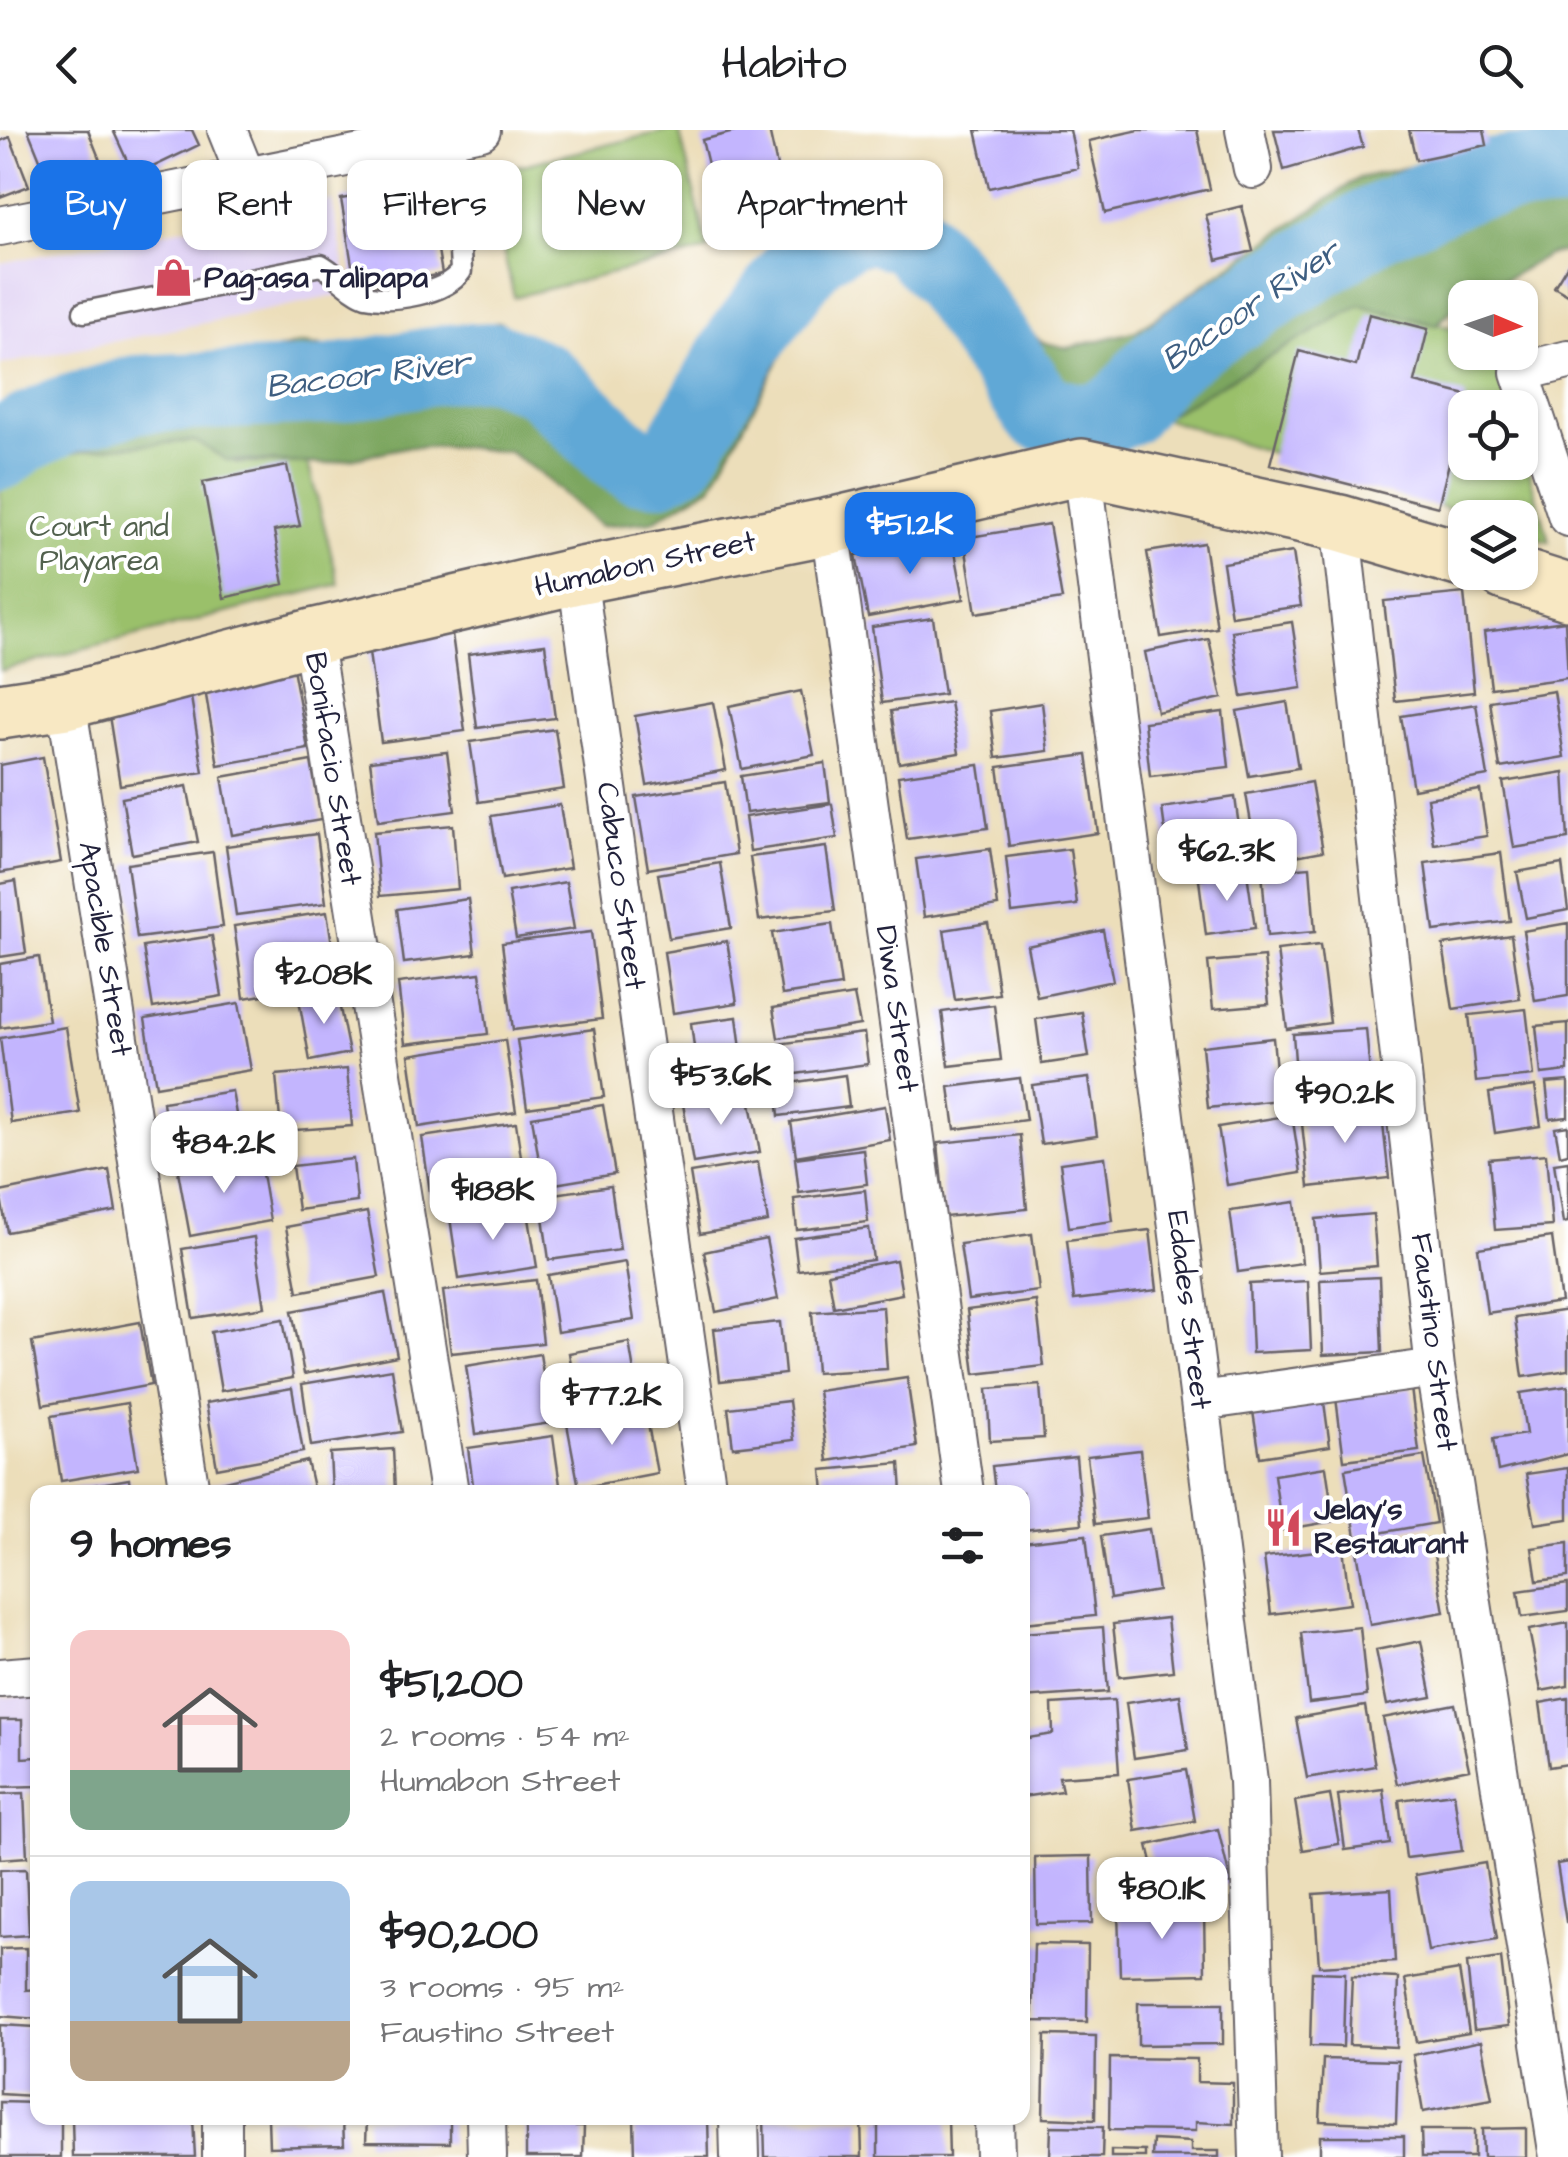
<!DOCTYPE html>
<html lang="en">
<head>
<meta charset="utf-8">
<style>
  :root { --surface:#fff; --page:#f2f2f2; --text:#202124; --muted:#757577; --line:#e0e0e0; --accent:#1a73e8 }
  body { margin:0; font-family:"Architects Daughter",sans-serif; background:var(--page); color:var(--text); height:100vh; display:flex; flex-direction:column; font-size:38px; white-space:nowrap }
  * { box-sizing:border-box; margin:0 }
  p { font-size:32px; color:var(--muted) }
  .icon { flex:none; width:55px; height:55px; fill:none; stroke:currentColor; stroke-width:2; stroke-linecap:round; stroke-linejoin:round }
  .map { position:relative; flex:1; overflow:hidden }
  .panel { position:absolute; left:30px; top:1355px; width:1000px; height:640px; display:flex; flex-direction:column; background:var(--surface); border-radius:20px; box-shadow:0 2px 8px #0004 }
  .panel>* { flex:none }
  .banner { position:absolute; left:30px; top:30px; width:1000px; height:90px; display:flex; gap:20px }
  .needle { width:65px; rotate:92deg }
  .controls { position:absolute; left:1448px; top:150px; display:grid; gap:20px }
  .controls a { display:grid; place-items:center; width:90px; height:90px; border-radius:20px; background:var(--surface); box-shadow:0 2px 8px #0004; font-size:50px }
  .price { position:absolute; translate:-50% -85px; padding:0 22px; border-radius:20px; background:#fff; color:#222; font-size:32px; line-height:65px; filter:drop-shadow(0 2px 5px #0008) }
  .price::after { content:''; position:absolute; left:50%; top:60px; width:30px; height:22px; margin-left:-15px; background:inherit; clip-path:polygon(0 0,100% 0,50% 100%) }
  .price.active { background:var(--accent); color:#fff }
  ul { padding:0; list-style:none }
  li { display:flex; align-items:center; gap:30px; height:250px; padding:0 40px }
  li+li { border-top:2px solid var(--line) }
  li span { display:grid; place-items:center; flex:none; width:280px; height:200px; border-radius:20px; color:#555 }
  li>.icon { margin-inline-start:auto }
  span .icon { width:120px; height:120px; fill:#fffc; stroke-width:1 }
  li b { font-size:42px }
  h2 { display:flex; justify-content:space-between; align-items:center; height:120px; padding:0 40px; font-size:42px }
  .chip { padding:0 35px; border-radius:20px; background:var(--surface); box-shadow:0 2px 8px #0004; font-size:35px; line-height:90px }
  .chip.active { background:var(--accent); color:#fff }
  header { display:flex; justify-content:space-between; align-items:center; height:130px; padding:0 40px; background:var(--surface); font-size:45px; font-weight:600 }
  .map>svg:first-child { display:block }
  .built { fill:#e1d4f4 }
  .green { fill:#9ac06b; stroke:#5e7153; stroke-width:2.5 }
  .forest { fill:#7ba65f; stroke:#4e644d; stroke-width:2.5 }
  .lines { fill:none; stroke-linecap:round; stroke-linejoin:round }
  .river { stroke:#60a8d6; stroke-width:78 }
  .building { fill:#c3b5fe }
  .lane-casing { stroke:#696467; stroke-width:25 }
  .street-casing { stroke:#696467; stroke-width:42 }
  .secondary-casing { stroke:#696467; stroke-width:60 }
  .lane { stroke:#fff; stroke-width:20 }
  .street { stroke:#fff; stroke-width:38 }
  .secondary { stroke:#f8e8c3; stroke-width:55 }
  .labels { text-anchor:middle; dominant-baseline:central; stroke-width:8; stroke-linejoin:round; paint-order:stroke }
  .poi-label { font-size:30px; font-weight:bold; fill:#22223b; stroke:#fff; text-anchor:start }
  .park-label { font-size:30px; fill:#52614e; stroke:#fff }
  .street-label { font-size:30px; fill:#22223b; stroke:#fff }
  .water-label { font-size:32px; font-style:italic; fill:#3e5e81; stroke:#fff }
</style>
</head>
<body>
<header><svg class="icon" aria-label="back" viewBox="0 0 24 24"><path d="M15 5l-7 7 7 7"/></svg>Habito<svg class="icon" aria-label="search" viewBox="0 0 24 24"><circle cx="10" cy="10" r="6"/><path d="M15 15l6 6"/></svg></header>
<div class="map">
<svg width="1568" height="2027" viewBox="0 0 1568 2027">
  <rect width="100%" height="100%" fill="#fff"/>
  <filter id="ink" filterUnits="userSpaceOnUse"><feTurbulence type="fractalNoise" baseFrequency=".01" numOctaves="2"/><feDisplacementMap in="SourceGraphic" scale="20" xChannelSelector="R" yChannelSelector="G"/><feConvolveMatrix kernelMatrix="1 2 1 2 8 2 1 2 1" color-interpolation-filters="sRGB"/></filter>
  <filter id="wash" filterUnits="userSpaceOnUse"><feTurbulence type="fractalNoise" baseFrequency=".0048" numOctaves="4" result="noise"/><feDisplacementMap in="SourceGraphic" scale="40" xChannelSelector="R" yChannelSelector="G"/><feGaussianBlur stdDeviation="2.25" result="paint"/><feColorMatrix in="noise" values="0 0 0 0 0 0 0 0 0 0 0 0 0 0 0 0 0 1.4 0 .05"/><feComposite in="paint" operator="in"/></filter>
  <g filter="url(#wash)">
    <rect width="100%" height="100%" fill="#ecdeba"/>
    <path class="built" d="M332 70 350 163 0 235V133Z
      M37 1565V1726L34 1664H0V1567Z"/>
    <path class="green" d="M669 0H679L708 120 514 167 485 44Z
      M1360 175 1465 201V222L1492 223 1509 277 1465 278V332H1520V313L1550 412 1520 403V388L1473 387 1162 288Z
      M203 295 236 333H308L339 454 0 541V353L51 322Z"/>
    <path class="forest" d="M1568 12V121L1548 125 1475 167 1465 168V173L1453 179 1436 195 1360 175 1162 288 1050 318 993 276 919 162 894 130 849 137 795 199 712 356 652 391 600 396 542 345 509 322 460 317H406L327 334 227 330 195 311 112 317 54 326 0 351V296L59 260 123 244 190 241 300 214 352 219 499 192 528 208 603 291 629 312 670 302 705 242 806 91 828 71 863 59 929 88 963 115 1022 194 1041 212 1068 218 1136 201 1359 48 1459 26Z"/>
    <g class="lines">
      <path class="river" d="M0 321 22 305 64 285 137 264 319 256 449 233 494 231 542 250 619 323 637 334 658 336 679 325 745 210 814 119 855 96H878L910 107 946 145 1040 281 1070 291 1095 292 1124 278 1158 237 1198 206 1375 94 1470 51 1516 44 1568 41"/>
    </g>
    <g id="blocks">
      <path class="building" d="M28 0H88L103 38 52 59Z
        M113 0H192L199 15 134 46Z
        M742 0H769L786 77 722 92 702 10Z
        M976 0H1070L1078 38 989 58Z
        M1139 0H1197L1210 59 1105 83 1089 11Z
        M1274 0H1358L1363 17 1284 40Z
        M1409 0H1484L1487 15 1416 30Z
        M10 7 29 56 0 67V11Z
        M427 54 442 144 356 159 341 69Z
        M1242 76 1253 121 1217 130 1206 85Z
        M1568 134V165L1554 157Z
        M1369 184 1428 199 1415 252 1466 265 1438 377 1270 334 1299 221 1356 236Z
        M287 336 300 396 274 401 284 454 224 468 203 352Z
        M1049 394 1062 469 976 483 964 408Z
        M952 406 964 469 868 487 856 425Z
        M1204 413 1217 498 1161 507 1147 422Z
        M1293 422 1301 476 1231 486 1223 433Z
        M1464 463 1474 562 1395 571 1384 471Z
        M933 488 944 564 882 573 872 497Z
        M1565 491 1568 548 1491 558 1484 502Z
        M1292 492 1302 558 1242 567 1232 501Z
        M452 504 465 601 381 612 368 515Z
        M1209 509 1222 568 1157 582 1145 522Z
        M545 514 555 588 477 598 468 524Z
        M293 538 308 619 218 635 204 554Z
        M190 561 203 642 120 655 107 573Z
        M801 561 814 625 742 639 729 576Z
        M1554 561 1564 627 1500 638 1490 571Z
        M713 572 726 640 647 655 635 586Z
        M950 572 959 623 899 633 891 581Z
        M1287 572 1298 638 1249 646 1237 581Z
        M1042 573 1048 621 996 628 990 581Z
        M1476 574 1488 646 1413 659 1401 586Z
        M1223 582 1229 637 1150 646 1144 592Z
        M555 599 564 659 479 672 470 612Z
        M447 622 455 681 378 691 370 631Z
        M1087 625 1098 703 1009 716 998 637Z
        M43 627 61 732 0 743V635Z
        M311 631 321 690 232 705 222 647Z
        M825 633 830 672 746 683 741 646Z
        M979 635 988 698 907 709 898 646Z
        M1564 642 1568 709 1514 718 1503 652Z
        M725 652 736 724 648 739 636 667Z
        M1311 652 1323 721 1258 733 1246 664Z
        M187 656 198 712 132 724 122 668Z
        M1480 660 1487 706 1434 714 1427 668Z
        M1235 667 1244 734 1171 745 1162 678Z
        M832 674 837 708 750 721 745 687Z
        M560 675 570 738 502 749 491 686Z
        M453 695 458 759 380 766 374 702Z
        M317 704 326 773 236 785 226 716Z
        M826 717 835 781 759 790 750 727Z
        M990 719 998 776 924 787 916 729Z
        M1070 719 1077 775 1012 783 1006 727Z
        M213 722 223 797 137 808 127 734Z
        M1501 723 1510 791 1434 801 1425 733Z
        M720 733 731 798 669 808 658 744Z
        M1562 734 1568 780 1526 788 1517 742Z
        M1310 737 1315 802 1267 806 1262 741Z
        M1247 743 1255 798 1206 805 1199 750Z
        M16 751 26 823 0 827V754Z
        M566 752 574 799 516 808 508 762Z
        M468 769 475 824 404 833 397 779Z
        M327 782 338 853 244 868 234 796Z
        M988 793 999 864 955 870 944 800Z
        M1568 793V866L1535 871 1523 801Z
        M832 794 841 856 782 865 772 803Z
        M1103 800 1113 851 1037 867 1027 816Z
        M591 802 602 889 513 900 502 813Z
        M1511 805 1520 869 1453 879 1443 815Z
        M212 806 222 866 153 878 143 817Z
        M727 811 737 873 673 883 664 822Z
        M1320 815 1330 893 1287 899 1277 820Z
        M39 827 49 891 0 898V834Z
        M1264 827 1269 874 1213 879 1208 832Z
        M480 843 488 904 405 914 398 853Z
        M337 863 349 923 310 931 299 870Z
        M854 865 860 895 778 908 773 878Z
        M239 873 251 940 156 956 145 889Z
        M994 875 1001 930 949 936 942 882Z
        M1526 879 1534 946 1476 952 1469 885Z
        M1082 882 1089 927 1042 934 1036 889Z
        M737 887 745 951 699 957 691 893Z
        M1568 893V941L1541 944 1536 896Z
        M66 897 80 983 11 993 0 908Z
        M594 899 604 967 527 978 517 910Z
        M1366 899 1372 965 1298 971 1293 904Z
        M864 903 868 934 781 946 777 914Z
        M1273 908 1279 970 1208 978 1202 916Z
        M505 910 516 982 419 997 409 925Z
        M347 939 352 996 281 1001 276 945Z
        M845 945 849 977 779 986 776 955Z
        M1020 948 1026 990 955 999 949 957Z
        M1089 948 1097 1006 1041 1014 1032 955Z
        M1568 951V987L1550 989 1546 953Z
        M1535 956 1541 996 1495 1003 1489 963Z
        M232 961 242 1019 171 1030 163 972Z
        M749 962 760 1022 693 1033 683 974Z
        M603 975 615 1044 543 1056 532 987Z
        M885 976 890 1010 796 1026 791 992Z
        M1381 976 1389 1048 1309 1057 1301 985Z
        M1292 985 1301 1043 1227 1055 1218 997Z
        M516 993 526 1061 432 1076 422 1007Z
        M1568 996V1023L1560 1025 1555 998Z
        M1020 1005 1027 1079 945 1087 938 1013Z
        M863 1019 867 1054 799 1063 795 1028Z
        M1546 1024 1552 1096 1495 1100 1489 1029Z
        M259 1026 270 1091 190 1106 178 1041Z
        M1105 1027 1113 1091 1069 1097 1060 1033Z
        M353 1029 357 1072 298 1080 292 1036Z
        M1568 1031V1092L1563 1093 1554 1033Z
        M758 1032 768 1092 700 1104 690 1043Z
        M109 1040 116 1081 7 1102 0 1062Z
        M611 1056 620 1120 549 1130 540 1066Z
        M865 1060 868 1092 797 1100 794 1069Z
        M1295 1072 1302 1133 1238 1142 1230 1081Z
        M527 1076 537 1137 459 1149 450 1088Z
        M367 1082 379 1147 298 1162 286 1097Z
        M1373 1084 1377 1136 1320 1141 1316 1089Z
        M869 1098 873 1130 798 1140 794 1108Z
        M1150 1100 1157 1160 1074 1170 1067 1110Z
        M1032 1104 1039 1161 968 1170 960 1114Z
        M254 1107 265 1177 193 1188 182 1119Z
        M1552 1107 1561 1172 1487 1183 1478 1118Z
        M766 1109 778 1169 716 1182 704 1122Z
        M896 1130 902 1164 834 1177 828 1143Z
        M625 1132 634 1190 557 1202 548 1145Z
        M1379 1147 1382 1222 1323 1225 1320 1150Z
        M536 1150 543 1213 451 1223 443 1161Z
        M1308 1151 1311 1220 1252 1223 1249 1154Z
        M385 1163 397 1226 304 1244 292 1181Z
        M1036 1171 1044 1236 975 1244 967 1180Z
        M883 1177 887 1239 816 1243 812 1182Z
        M1568 1180V1240L1523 1247 1515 1188Z
        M283 1189 293 1248 221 1261 211 1202Z
        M140 1192 151 1255 43 1275 32 1212Z
        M780 1192 785 1244 720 1251 714 1199Z
        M629 1212 639 1271 579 1280 569 1223Z
        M540 1224 551 1293 476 1304 466 1236Z
        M392 1239 402 1302 311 1316 302 1254Z
        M907 1248 917 1317 828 1331 818 1261Z
        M1040 1255 1044 1308 990 1311 987 1259Z
        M1568 1256V1324L1498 1341 1493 1309 1526 1304 1520 1263Z
        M292 1258 303 1322 217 1338 206 1273Z
        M1411 1258 1419 1321 1344 1330 1336 1268Z
        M1323 1265 1330 1316 1260 1327 1252 1275Z
        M789 1271 794 1310 733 1317 728 1278Z
        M127 1273 138 1338 61 1351 51 1286Z
        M645 1278 657 1343 579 1358 567 1294Z
        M553 1306 561 1362H474L468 1318Z
        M393 1319 395 1362H332L330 1323Z
        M1140 1320 1148 1388 1095 1394 1087 1326Z
        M1424 1326 1436 1393 1356 1407 1345 1339Z
        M1076 1327 1082 1394 1022 1400V1362H995L992 1336Z
        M307 1331 314 1362H210L208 1355Z
        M900 1333 902 1362H824L822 1340Z
        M1326 1337 1334 1391 1282 1400 1274 1345Z
        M1568 1338V1389L1535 1394 1526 1344Z
        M129 1349 131 1362H71V1359Z
        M1149 1399 1158 1461 1110 1469 1101 1406Z
        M1086 1405 1095 1486 1022 1493V1412Z
        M1431 1408 1444 1482 1370 1495 1357 1421Z
        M1568 1413V1447L1537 1451 1532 1418Z
        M1343 1418 1350 1474 1271 1484 1264 1427Z
        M1568 1454V1481L1522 1487 1518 1461Z
        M1167 1488 1173 1541 1119 1547 1113 1494Z
        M1568 1493V1556L1541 1561 1529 1500Z
        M1103 1497 1108 1562 1022 1568V1503Z
        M1360 1497 1367 1566 1309 1573 1301 1503Z
        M1421 1511 1432 1567 1387 1575 1376 1520Z
        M1180 1565 1188 1620 1134 1628 1126 1573Z
        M1568 1568V1634L1549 1637 1540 1573Z
        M1114 1570 1119 1643 1059 1647 1062 1661 1022 1667V1609L1053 1604 1052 1574Z
        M1455 1574 1469 1639 1397 1654 1383 1588Z
        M1365 1576 1375 1636 1307 1648 1296 1588Z
        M0 1590H22V1628L38 1627V1656L0 1657Z
        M1186 1640 1195 1691 1136 1701 1128 1649Z
        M1383 1659 1390 1714 1345 1720 1338 1665Z
        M24 1663 27 1727 0 1729V1664Z
        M1454 1663 1462 1721 1406 1728 1399 1670Z
        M1330 1665 1339 1714 1303 1720 1295 1671Z
        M1218 1699 1231 1753 1161 1770 1148 1715Z
        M1091 1726 1092 1793 1036 1794 1035 1727Z
        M1568 1732V1792H1566L1557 1734Z
        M1485 1733 1497 1809 1428 1821 1415 1745Z
        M26 1739 29 1805 0 1807V1740Z
        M1391 1759 1395 1832 1319 1836 1314 1764Z
        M1204 1779 1205 1844 1120 1846 1118 1781Z
        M1034 1814 1088 1815 1087 1892 1032 1891Z
        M26 1818V1860L38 1859V1889L0 1886V1819Z
        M1501 1828 1509 1896 1474 1900 1467 1833Z
        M1459 1840 1469 1903 1416 1912 1405 1849Z
        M1312 1842 1345 1843 1343 1917 1310 1916Z
        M1352 1846 1398 1848 1396 1917 1349 1915Z
        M1138 1873H1223V1914L1138 1915Z
        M0 1895 36 1897 33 1966 0 1964Z
        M1045 1905 1096 1906 1095 1990 1043 1988Z
        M1481 1911 1492 1969 1423 1982 1413 1925Z
        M1110 1928 1197 1929V1952L1233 1953V1994L1196 1992V2001L1109 2000Z
        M1323 1929 1398 1931 1396 1994 1320 1991Z
        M0 1972 38 1973V1988H61V2027H0Z
        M72 1988H193L195 2027H73Z
        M268 1988H343L344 2015 269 2017Z
        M367 1988H450V2013L366 2012Z
        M634 1988H708L709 2027H635Z
        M764 1988H861L862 2027H765Z
        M878 1988H948L949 2027H878Z
        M526 1995 584 1996 583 2027H526Z
        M1051 1996 1103 1997 1102 2027H1050Z
        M1526 1998V2027H1483L1482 1999Z
        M1421 2000H1474V2027H1422Z
        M1320 2006H1404V2027H1320Z
        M1153 2010 1191 2012V2021H1219V2027H1152Z
        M1111 2020 1145 2021V2027H1111Z"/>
    </g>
  </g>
  <g filter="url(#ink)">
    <use href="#blocks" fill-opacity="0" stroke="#696467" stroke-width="2.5"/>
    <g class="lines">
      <defs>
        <path id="lane" d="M84 182 321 135C334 142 354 163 366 166 393 172 445 164 461 141L454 5"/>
        <path id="street" d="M227 0 246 47
          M1245 0 1253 39
          M0 96 481 0
          M1568 230 1520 242 1568 387
          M1082 337 1248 1651 1259 2027
          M1340 393 1435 1238 1559 2027
          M830 396 964 1362
          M577 446 707 1362
          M312 507 449 1362
          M66 571 190 1362
          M1201 1271 1435 1238
          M0 1548 38 1545
          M222 1988V2027
          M486 1988 487 2027
          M739 1988 740 2027
          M994 1988 995 2027"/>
        <path id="secondary" d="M1505 442 1568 462
          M0 581 66 571 312 507 577 446 830 396 1082 337 1340 393 1465 430"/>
      </defs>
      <use href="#lane" class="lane-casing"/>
      <use href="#street" class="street-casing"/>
      <use href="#secondary" class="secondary-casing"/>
      <use href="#lane" class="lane"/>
      <use href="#street" class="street"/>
      <use href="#secondary" class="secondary"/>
    </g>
  </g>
  <defs>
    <symbol id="shop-bare" viewBox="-9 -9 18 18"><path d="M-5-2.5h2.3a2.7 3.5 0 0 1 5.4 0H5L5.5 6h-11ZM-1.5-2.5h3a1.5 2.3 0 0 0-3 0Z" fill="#d1495b" stroke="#fff" stroke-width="2.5" paint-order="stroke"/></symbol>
    <symbol id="restaurant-bare" viewBox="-9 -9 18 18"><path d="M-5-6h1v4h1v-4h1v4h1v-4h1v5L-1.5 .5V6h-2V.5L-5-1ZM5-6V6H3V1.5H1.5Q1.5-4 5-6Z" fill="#d1495b" stroke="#fff" stroke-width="2.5" paint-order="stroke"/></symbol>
  </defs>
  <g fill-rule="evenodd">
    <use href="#shop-bare" x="146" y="120" width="55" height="55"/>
    <use href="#restaurant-bare" x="1256" y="1370" width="55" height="55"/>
  </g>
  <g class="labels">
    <g class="poi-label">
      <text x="204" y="148">Pag-asa Talipapa</text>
      <text x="1314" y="1380">Jelay's<tspan x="1314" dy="34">Restaurant</tspan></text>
    </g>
    <g class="park-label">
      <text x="99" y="397">Court and<tspan x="99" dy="34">Playarea</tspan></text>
    </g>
    <g class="street-label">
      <text transform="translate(645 434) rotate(-12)">Humabon Street</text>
      <text transform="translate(333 639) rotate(81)">Bonifacio Street</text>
      <text transform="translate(621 756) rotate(82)">Cabuco Street</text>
      <text transform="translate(105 819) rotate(81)">Apacible Street</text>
      <text transform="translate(897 879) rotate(82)">Diwa Street</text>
      <text transform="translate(1189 1180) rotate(83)">Edades Street</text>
      <text transform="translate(1434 1212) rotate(83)">Faustino Street</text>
    </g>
    <g class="water-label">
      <text transform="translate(1251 176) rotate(-34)">Bacoor River</text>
      <text transform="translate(368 245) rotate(-7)">Bacoor River</text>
    </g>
  </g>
</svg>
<div class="controls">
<a><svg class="needle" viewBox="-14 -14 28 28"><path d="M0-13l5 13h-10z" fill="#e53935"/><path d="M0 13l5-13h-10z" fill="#757577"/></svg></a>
<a><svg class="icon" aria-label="locate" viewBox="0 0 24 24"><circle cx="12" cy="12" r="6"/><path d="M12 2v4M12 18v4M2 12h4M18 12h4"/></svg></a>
<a><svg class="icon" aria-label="layers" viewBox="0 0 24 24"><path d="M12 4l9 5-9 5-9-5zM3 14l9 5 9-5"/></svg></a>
</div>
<b class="price active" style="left:910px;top:447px">$51.2K</b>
<b class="price" style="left:1227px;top:774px">$62.3K</b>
<b class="price" style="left:324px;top:897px">$208K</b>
<b class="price" style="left:721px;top:998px">$53.6K</b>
<b class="price" style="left:1345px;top:1016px">$90.2K</b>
<b class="price" style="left:224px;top:1066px">$84.2K</b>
<b class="price" style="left:493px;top:1113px">$188K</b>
<b class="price" style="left:612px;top:1318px">$77.2K</b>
<b class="price" style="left:1162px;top:1812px">$80.1K</b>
<div class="banner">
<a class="chip active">Buy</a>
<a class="chip">Rent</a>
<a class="chip">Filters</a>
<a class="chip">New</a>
<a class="chip">Apartment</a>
</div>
<section class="panel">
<h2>9 homes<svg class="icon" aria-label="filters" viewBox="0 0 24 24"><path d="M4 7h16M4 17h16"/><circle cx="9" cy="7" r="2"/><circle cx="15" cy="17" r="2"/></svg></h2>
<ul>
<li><span style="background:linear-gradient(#f6c9c9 70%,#7fa58c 0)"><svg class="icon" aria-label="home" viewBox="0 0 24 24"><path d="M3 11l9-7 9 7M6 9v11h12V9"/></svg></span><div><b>$51,200</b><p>2 rooms · 54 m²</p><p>Humabon Street</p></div></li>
<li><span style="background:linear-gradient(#a9c7e8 70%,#b9a48a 0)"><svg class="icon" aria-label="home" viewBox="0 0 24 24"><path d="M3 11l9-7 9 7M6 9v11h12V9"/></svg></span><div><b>$90,200</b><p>3 rooms · 95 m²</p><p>Faustino Street</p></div></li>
</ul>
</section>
</div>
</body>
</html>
